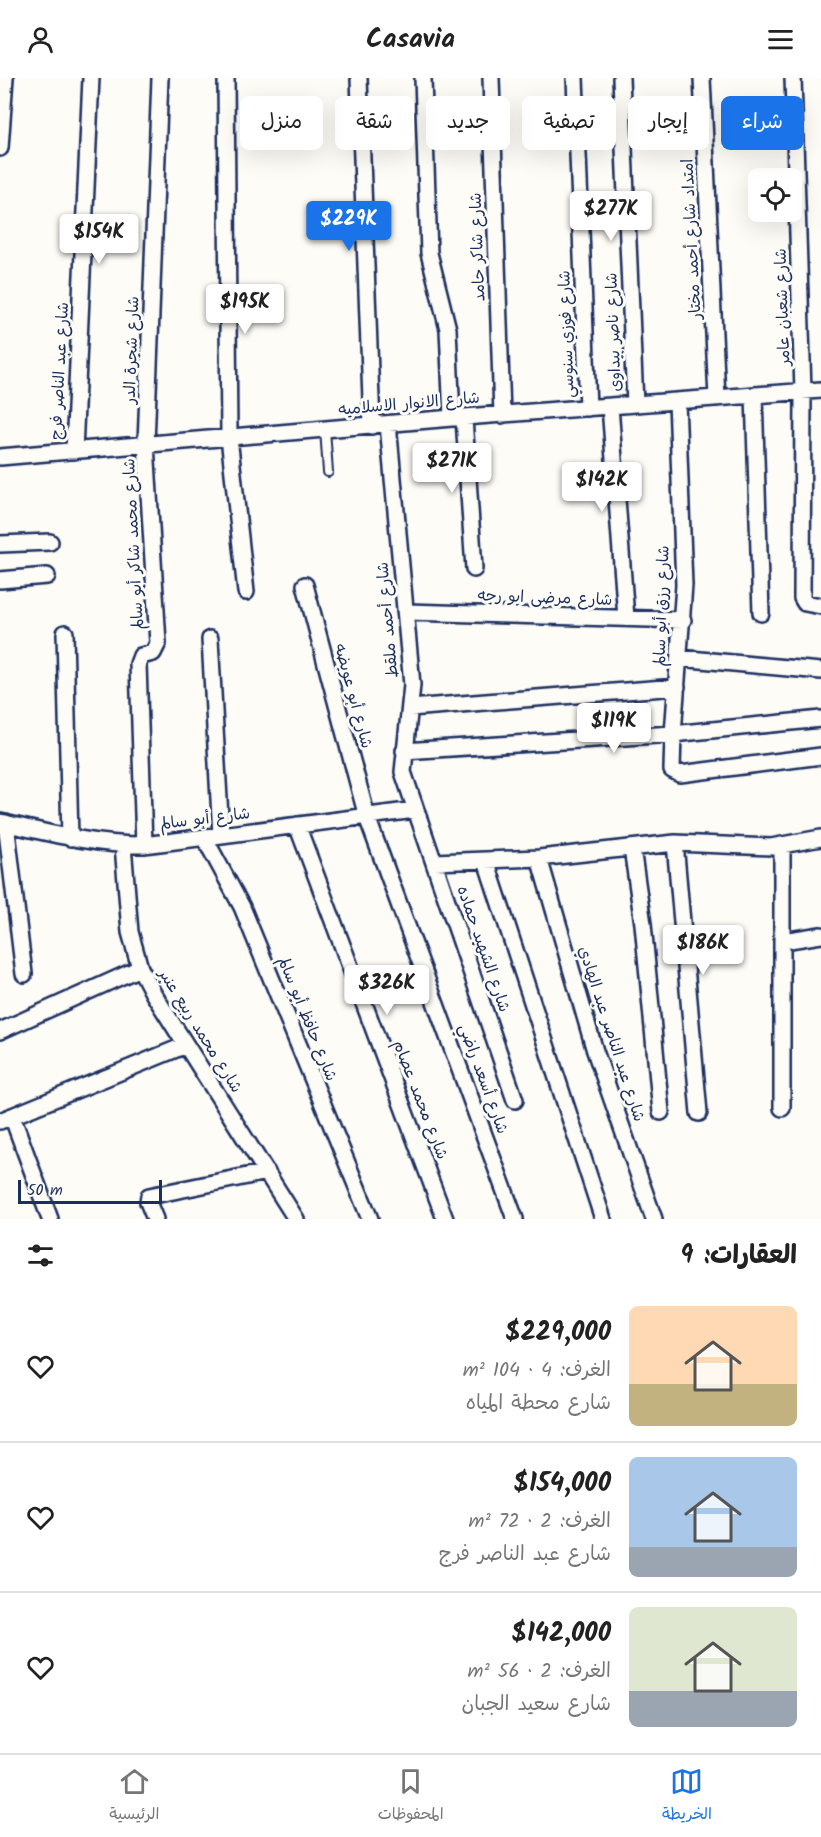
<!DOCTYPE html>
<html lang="ar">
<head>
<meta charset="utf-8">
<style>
  :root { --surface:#fff; --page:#f2f2f2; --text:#222; --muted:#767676; --line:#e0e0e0; --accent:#1a73e8 }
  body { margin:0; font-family:Kalam,"Playpen Sans Arabic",sans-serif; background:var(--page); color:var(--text); direction:rtl; height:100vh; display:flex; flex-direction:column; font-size:22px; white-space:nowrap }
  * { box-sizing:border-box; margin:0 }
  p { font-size:20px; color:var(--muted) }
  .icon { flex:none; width:33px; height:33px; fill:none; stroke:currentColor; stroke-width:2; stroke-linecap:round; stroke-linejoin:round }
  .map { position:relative; height:1141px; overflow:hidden; direction:ltr }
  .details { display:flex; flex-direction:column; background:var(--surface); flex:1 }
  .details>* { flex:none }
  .guide { position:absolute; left:18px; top:18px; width:786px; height:54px; direction:rtl; display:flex; gap:12px }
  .fabs { position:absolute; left:748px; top:90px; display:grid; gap:12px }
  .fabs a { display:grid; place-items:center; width:54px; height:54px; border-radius:9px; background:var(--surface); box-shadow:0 6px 24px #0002; font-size:30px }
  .scale { position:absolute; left:18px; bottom:15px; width:144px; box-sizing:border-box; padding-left:6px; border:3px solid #1b2f5e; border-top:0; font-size:16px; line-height:21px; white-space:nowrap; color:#1b2f5e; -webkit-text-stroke:4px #fdfcf7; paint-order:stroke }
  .price { position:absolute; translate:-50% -51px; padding:0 14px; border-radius:6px; background:#fff; color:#222; font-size:20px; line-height:39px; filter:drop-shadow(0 2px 3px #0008) }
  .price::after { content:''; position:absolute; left:50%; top:36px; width:18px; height:14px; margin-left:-9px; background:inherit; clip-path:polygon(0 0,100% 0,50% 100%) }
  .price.active { background:var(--accent); color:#fff }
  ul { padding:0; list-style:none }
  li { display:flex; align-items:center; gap:18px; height:150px; padding:0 24px }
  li+li { border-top:2px solid var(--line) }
  li span { display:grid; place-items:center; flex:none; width:168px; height:120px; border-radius:9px; color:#555 }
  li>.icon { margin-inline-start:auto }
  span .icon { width:72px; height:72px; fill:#fffc; stroke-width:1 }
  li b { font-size:26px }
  h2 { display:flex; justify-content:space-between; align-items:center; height:72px; padding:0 24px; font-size:26px }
  .chip { padding:0 21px; border-radius:9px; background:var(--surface); box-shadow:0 6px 24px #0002; font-size:21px; line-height:54px }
  .chip.active { background:var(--accent); color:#fff }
  header { display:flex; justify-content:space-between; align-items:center; height:78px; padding:0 24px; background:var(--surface); font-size:27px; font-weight:700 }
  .tab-bar { display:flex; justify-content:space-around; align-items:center; height:84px; border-top:2px solid var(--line); background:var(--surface); font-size:16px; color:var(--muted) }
  .tab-bar a { display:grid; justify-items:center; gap:3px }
  .tab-bar .active { color:var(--accent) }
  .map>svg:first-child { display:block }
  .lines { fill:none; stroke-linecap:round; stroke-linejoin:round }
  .service-casing { stroke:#1b2f5e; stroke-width:12 }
  .minor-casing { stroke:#1b2f5e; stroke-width:20 }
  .service { stroke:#fdfcf7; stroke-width:8 }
  .minor { stroke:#fdfcf7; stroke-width:15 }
  .labels { text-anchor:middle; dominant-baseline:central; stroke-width:6; stroke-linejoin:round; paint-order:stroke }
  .street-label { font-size:16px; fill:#1b2f5e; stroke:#fdfcf7 }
</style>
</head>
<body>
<header><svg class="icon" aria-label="menu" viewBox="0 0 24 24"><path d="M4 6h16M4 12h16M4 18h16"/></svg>Casavia<svg class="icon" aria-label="person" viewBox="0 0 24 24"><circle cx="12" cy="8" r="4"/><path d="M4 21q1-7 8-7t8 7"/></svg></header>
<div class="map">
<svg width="821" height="1141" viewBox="0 0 821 1141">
  <rect width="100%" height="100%" fill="#fdfcf7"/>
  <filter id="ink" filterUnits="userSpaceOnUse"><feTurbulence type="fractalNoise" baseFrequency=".0167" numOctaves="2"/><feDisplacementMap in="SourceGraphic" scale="12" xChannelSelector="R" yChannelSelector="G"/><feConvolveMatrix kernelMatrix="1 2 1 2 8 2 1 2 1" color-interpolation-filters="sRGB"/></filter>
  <g filter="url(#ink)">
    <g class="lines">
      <defs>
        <path id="service" d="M325 351 328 394"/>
        <path id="minor" d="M226 0 229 359 246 514
          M359 0 372 348
          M423 0 429 175 448 251 452 340
          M491 0 502 337
          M575 0 588 330
          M621 0 635 326
          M702 0 717 320
          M793 0 803 313 802 520 805 525 821 528
          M0 70 5 0
          M754 317 761 535
          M677 323 684 507 673 656 672 692 680 696 821 678
          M610 328 626 540
          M464 340 474 491
          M388 346 412 607 403 694 515 1022
          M74 373 91 0
          M0 379 452 340 821 312
          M0 466 50 464
          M0 502 47 498
          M305 507 367 739 515 1141
          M407 534 683 542
          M65 555 70 760
          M210 561 221 757
          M679 580 821 593
          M410 630 677 609
          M404 673 673 656 821 641
          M0 744C48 755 95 767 144 767L415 732
          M6 745 24 896
          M297 747 445 1141
          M204 759 242 829 370 1141
          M675 765 699 1035
          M123 767 130 854 140 890 153 915 296 1141
          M144 767 138 586 141 578 153 575 158 565 146 366 160 0
          M782 767V1030
          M632 770 643 846 661 1034
          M539 780 595 973 654 1141
          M486 783 603 1141
          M434 784 539 780 675 765 771 769 821 760
          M783 863 821 857
          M0 953 140 890
          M12 1038 50 1141
          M0 1043 186 967
          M155 1141 148 1124 149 1118 267 1094"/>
      </defs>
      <use href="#service" class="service-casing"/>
      <use href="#minor" class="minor-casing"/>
      <use href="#service" class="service"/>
      <use href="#minor" class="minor"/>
    </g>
  </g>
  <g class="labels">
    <g class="street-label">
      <text transform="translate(692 161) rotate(-93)">امتداد شارع أحمد مختار</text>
      <text transform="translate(478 169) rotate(-92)">شارع شاكر حامد</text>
      <text transform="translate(783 229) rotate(-92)">شارع شعبان عامر</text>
      <text transform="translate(614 254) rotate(-92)">شارع ناصر بيداوى</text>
      <text transform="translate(567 256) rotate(-92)">شارع فوزي سنوسي</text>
      <text transform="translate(132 272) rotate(-88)">شارع شجرة الدر</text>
      <text transform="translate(60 293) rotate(-87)">شارع عبد الناصر فرج</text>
      <text transform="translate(409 326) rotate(-5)">شارع الانوار الاسلاميه</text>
      <text transform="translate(134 466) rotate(-93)">شارع محمد شاكر أبو سالم</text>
      <text transform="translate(545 520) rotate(2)">شارع مرضى ابو رجه</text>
      <text transform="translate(662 528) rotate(-88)">شارع رزق أبو سالم</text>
      <text transform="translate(388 542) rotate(-95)">شارع أحمد ملقط</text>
      <text transform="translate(353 618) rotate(75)">شارع أبو عويضه</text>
      <text transform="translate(205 741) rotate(-7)">شارع أبو سالم</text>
      <text transform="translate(483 871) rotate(71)">شارع الشهيد حماده</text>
      <text transform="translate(307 941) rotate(68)">شارع حافظ أبو سالم</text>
      <text transform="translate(200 953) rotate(58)">شارع محمد ربيع عنبر</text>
      <text transform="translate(611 956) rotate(72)">شارع عبد الناصر عبد الهادي</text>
      <text transform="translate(483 1001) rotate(70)">شارع أسعد راضي</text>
      <text transform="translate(420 1022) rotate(69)">شارع محمد عصام</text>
    </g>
  </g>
</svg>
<div class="fabs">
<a><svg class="icon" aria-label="locate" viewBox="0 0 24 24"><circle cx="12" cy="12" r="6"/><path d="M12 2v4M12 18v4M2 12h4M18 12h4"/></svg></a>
</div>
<div class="scale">50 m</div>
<b class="price" style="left:611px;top:164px">$277K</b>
<b class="price active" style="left:349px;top:174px">$229K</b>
<b class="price" style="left:99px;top:187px">$154K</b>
<b class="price" style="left:245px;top:257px">$195K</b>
<b class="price" style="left:452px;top:416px">$271K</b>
<b class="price" style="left:602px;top:435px">$142K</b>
<b class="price" style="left:614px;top:676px">$119K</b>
<b class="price" style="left:703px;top:898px">$186K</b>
<b class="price" style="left:387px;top:938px">$326K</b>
<div class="guide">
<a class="chip active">شراء</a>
<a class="chip">إيجار</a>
<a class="chip">تصفية</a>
<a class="chip">جديد</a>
<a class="chip">شقة</a>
<a class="chip">منزل</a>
</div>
</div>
<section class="details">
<h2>العقارات: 9<svg class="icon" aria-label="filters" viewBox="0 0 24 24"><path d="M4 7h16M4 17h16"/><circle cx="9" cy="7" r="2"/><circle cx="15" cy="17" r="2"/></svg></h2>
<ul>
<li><span style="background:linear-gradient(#ffd9b3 65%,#c2b280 0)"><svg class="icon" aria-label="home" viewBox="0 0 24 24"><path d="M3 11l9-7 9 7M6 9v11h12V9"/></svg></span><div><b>$229,000</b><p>الغرف: 4 · 104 m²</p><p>شارع محطة المياه</p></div><svg class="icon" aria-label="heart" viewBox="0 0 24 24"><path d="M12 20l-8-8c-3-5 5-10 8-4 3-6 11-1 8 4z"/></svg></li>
<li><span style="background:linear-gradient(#a9c7e8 75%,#9aa5b1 0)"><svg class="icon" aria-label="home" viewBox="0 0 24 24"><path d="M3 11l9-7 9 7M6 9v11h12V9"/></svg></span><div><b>$154,000</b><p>الغرف: 2 · 72 m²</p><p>شارع عبد الناصر فرج</p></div><svg class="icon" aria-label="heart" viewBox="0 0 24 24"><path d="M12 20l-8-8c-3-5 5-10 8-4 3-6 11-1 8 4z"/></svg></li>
<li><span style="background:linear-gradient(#dfe7d0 70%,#9aa5b1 0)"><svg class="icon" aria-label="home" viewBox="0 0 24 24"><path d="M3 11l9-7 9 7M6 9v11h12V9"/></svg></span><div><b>$142,000</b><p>الغرف: 2 · 56 m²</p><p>شارع سعيد الجبان</p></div><svg class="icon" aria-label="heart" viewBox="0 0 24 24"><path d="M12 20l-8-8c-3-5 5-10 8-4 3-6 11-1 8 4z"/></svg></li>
</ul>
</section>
<nav class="tab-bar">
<a class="active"><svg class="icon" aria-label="map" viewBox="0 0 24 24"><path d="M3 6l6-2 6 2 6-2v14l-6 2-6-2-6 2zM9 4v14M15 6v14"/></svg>الخريطة</a>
<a><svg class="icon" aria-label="saved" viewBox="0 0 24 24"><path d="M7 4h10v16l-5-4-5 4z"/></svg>المحفوظات</a>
<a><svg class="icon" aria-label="home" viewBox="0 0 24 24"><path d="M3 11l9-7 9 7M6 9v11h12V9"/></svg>الرئيسية</a>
</nav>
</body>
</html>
